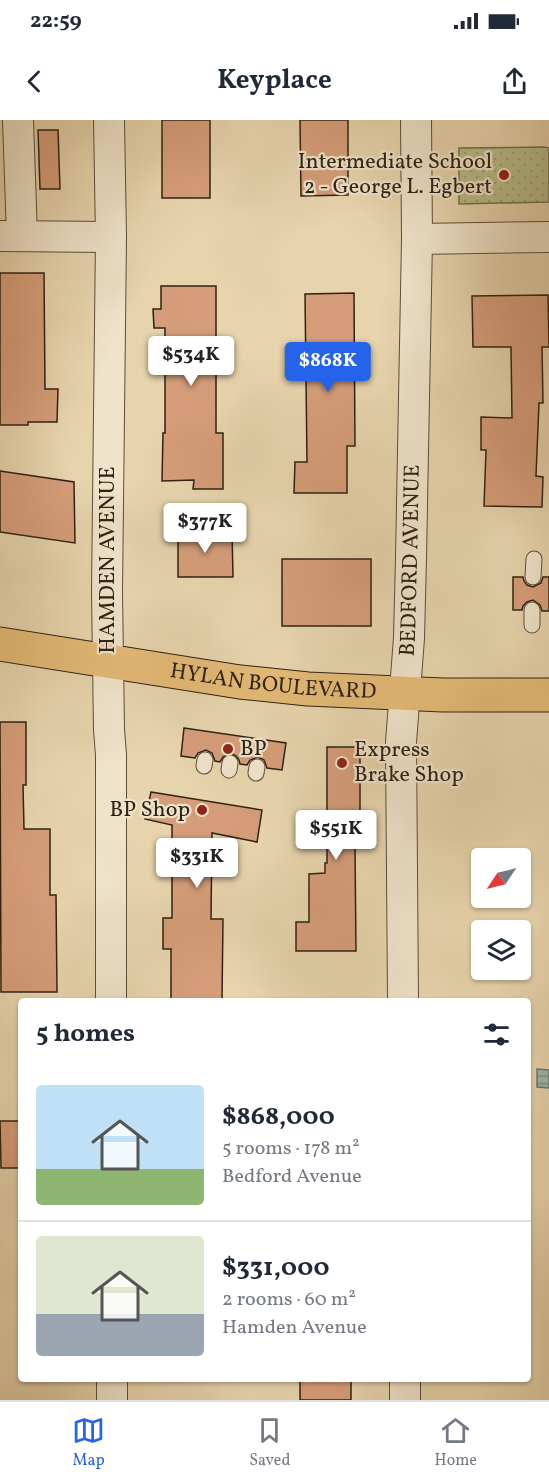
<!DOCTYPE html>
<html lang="en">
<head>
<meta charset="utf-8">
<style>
  :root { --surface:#fff; --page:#f2f2f3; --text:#1f2937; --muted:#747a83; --line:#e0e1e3; --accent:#2563eb }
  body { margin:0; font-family:Vollkorn,serif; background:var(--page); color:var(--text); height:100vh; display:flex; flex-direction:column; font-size:22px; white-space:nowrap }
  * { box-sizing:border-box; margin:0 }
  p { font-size:20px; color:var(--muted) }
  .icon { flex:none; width:33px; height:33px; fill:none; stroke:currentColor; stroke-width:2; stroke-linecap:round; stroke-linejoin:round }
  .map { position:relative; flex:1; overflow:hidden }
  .sheet { position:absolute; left:18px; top:878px; width:513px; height:384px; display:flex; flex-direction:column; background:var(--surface); border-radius:6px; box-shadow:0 2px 4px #0004 }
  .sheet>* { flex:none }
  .needle { width:39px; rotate:235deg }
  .controls { position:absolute; left:471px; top:728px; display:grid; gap:12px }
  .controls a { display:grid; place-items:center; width:60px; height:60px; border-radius:6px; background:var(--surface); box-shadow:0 2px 4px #0004; font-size:30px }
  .price { position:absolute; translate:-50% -51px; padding:0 14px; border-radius:6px; background:#fff; color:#222; font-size:20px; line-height:39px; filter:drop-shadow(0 2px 3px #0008) }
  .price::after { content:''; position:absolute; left:50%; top:36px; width:18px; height:14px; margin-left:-9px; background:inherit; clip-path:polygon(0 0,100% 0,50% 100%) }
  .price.active { background:var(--accent); color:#fff }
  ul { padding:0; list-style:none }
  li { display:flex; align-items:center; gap:18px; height:150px; padding:0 18px }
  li+li { border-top:2px solid var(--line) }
  li span { display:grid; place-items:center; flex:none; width:168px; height:120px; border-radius:6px; color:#555 }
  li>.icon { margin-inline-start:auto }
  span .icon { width:72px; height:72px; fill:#fffc; stroke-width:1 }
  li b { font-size:26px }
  h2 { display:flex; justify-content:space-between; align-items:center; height:72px; padding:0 18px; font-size:26px }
  .status { display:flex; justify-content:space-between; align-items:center; height:42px; padding:0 30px; background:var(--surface); direction:ltr }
  .status svg { height:16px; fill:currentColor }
  header { display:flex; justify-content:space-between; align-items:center; height:78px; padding:0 18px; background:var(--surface); font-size:27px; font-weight:700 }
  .tabs { display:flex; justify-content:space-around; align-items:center; height:84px; border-top:2px solid var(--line); background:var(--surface); font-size:16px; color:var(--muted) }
  .tabs a { display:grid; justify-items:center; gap:3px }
  .tabs .active { color:var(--accent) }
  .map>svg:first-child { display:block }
  .grass { fill:url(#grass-dots); stroke:#726f4e; stroke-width:1.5 }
  .water { fill:url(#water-rules); stroke:#6d7b71; stroke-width:1.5 }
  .building { fill:#d59d79; stroke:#2e2214; stroke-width:1.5 }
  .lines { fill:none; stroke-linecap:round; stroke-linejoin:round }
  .service-casing { stroke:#5c4e3a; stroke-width:17 }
  .minor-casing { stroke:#5c4e3a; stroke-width:32 }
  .primary-casing { stroke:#2e2214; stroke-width:35 }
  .service { stroke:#efe3ca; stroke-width:15 }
  .minor { stroke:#efe3ca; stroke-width:30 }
  .primary { stroke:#e4ba76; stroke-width:33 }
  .poi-dot { fill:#8f2418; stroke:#efe3ca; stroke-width:2 }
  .labels { text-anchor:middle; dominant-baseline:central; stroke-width:4.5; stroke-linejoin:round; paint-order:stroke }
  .poi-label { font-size:22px; fill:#2e2214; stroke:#efe3ca; text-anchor:end }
  .street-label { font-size:22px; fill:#2e2214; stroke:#efe3ca }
</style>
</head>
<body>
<div class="status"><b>22:59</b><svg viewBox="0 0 49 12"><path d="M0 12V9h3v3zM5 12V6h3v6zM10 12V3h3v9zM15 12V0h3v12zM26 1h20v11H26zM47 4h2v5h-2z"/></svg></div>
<header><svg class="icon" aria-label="back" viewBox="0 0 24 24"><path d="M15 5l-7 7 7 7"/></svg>Keyplace<svg class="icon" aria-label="share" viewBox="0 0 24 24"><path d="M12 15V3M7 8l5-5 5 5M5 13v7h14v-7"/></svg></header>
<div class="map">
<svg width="549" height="1280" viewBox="0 0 549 1280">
  <defs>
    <pattern id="grass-dots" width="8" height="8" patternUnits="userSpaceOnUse" patternTransform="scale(1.5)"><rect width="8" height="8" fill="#b7bc89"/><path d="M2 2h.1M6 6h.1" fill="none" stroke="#9ea175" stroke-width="1.8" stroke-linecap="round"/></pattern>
    <pattern id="water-rules" width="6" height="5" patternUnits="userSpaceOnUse" patternTransform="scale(1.5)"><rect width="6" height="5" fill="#97b7af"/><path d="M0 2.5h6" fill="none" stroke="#7c948d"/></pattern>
  </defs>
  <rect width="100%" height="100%" fill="#e7d4ad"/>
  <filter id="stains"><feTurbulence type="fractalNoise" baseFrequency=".00333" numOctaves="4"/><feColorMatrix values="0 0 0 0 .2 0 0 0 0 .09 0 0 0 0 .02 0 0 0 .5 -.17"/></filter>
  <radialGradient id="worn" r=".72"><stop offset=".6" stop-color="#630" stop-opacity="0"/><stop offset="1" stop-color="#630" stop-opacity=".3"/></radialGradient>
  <path class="grass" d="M544 27 549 28V82L459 84V28Z"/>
  <path class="water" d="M537 949 549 950V968L537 967Z"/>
  <path class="building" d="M162 0H210V78H162Z
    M300 0H348V75L301 76Z
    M38 10H58L60 69H40Z
    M0 153H44L45 269H58L57 302H28V305H0Z
    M161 166H216V313H223V369H193L194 360 162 361 163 313H165V208H154L153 189H161Z
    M354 173 355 326H347V373H294L295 342H307L305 174Z
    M548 175 549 227H542L543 283H539L536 356 543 357 542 387 484 386 486 330H481V297L512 298 511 227H473L472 176Z
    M0 351 74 362 75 423 0 412Z
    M178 411H232L233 457H178Z
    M282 439H371V506H282Z
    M513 457H523L524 461 527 465 533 467 541 463 543 457H549V491H542L540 485 533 480 527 482 523 486 522 490H513Z
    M0 602H26V665H23L24 709H50V775H56L57 872H1Z
    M184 608 286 623 282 650 267 648 264 640 258 637 250 640 247 645 240 644 239 640 236 636 231 633 223 637 220 642 215 641 212 633 206 630 198 633 195 638 181 636Z
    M327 627H360V725H355L356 831H296V802H309V754L325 753V743H327Z
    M151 672 262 690 257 722 212 713 211 799H223L222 880H171V829H163V798H172V705L145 699Z
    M0 1001H21V1048H1Z
    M300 1258H351V1280H300Z"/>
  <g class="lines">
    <defs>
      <path id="service" d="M533 457 534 439
        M532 505V490
        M204 646 205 640
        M229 650 230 643
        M256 653 257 647"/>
      <g id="minor">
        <path d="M18 0 22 116"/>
        <path d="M109 0 111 117 107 472 109 610 111 635V880"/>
        <path d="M0 116 111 117"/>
        <path d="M417 119 549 117"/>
        <path id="s1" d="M403 880 401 622 409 518 411 438 417 119 416 0"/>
        <path d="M112 1258V1280"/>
        <path d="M405 1258V1280"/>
      </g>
      <g id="primary">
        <path id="s2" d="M0 524 240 562 308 569 443 575H549"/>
      </g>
    </defs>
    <use href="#service" class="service-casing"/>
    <use href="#minor" class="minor-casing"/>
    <use href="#primary" class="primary-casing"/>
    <use href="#service" class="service"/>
    <use href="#minor" class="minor"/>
    <use href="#primary" class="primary"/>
  </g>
  <g class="poi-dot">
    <circle cx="504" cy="55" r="6"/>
    <circle cx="228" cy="629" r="6"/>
    <circle cx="342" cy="643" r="6"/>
    <circle cx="202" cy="690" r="6"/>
  </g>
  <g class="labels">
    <g class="poi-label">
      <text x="492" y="42">Intermediate School<tspan x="492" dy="25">2 - George L. Egbert</tspan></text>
      <text x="240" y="629" text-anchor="start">BP</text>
      <text x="354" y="630" text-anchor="start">Express<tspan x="354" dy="25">Brake Shop</tspan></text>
      <text x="190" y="690">BP Shop</text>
    </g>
    <g class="street-label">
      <text transform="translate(108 440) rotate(-90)">HAMDEN AVENUE</text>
      <text stroke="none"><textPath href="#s1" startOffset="440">BEDFORD AVENUE</textPath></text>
      <text stroke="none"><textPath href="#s2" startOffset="276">HYLAN BOULEVARD</textPath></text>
    </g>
  </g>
  <rect width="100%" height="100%" filter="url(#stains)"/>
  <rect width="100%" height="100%" fill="url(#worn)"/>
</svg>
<div class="controls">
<a><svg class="needle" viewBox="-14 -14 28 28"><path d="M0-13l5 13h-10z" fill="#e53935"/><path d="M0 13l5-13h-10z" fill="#747a83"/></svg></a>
<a><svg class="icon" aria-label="layers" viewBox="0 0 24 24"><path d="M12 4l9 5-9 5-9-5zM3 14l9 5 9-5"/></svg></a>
</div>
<b class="price" style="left:191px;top:267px">$534K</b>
<b class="price active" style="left:328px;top:273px">$868K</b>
<b class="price" style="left:205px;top:434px">$377K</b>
<b class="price" style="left:336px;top:741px">$551K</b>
<b class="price" style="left:197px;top:769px">$331K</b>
<section class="sheet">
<h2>5 homes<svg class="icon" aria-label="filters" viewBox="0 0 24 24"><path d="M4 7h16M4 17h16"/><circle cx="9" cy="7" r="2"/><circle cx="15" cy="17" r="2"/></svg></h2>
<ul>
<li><span style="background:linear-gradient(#bfe0f5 70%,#8fb573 0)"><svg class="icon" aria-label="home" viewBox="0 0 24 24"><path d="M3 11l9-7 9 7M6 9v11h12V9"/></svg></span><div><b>$868,000</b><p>5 rooms · 178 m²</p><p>Bedford Avenue</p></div></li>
<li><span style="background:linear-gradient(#dfe7d0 65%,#9aa5b1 0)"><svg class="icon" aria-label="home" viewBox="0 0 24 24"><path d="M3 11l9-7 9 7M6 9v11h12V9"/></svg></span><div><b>$331,000</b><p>2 rooms · 60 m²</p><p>Hamden Avenue</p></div></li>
</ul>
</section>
</div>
<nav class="tabs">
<a class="active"><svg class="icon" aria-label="map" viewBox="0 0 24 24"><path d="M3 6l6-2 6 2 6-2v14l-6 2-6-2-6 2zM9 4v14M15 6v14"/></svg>Map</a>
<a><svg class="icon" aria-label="saved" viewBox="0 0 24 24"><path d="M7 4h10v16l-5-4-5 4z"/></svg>Saved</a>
<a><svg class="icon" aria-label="home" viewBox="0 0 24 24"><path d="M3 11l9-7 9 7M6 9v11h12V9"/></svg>Home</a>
</nav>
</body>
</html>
